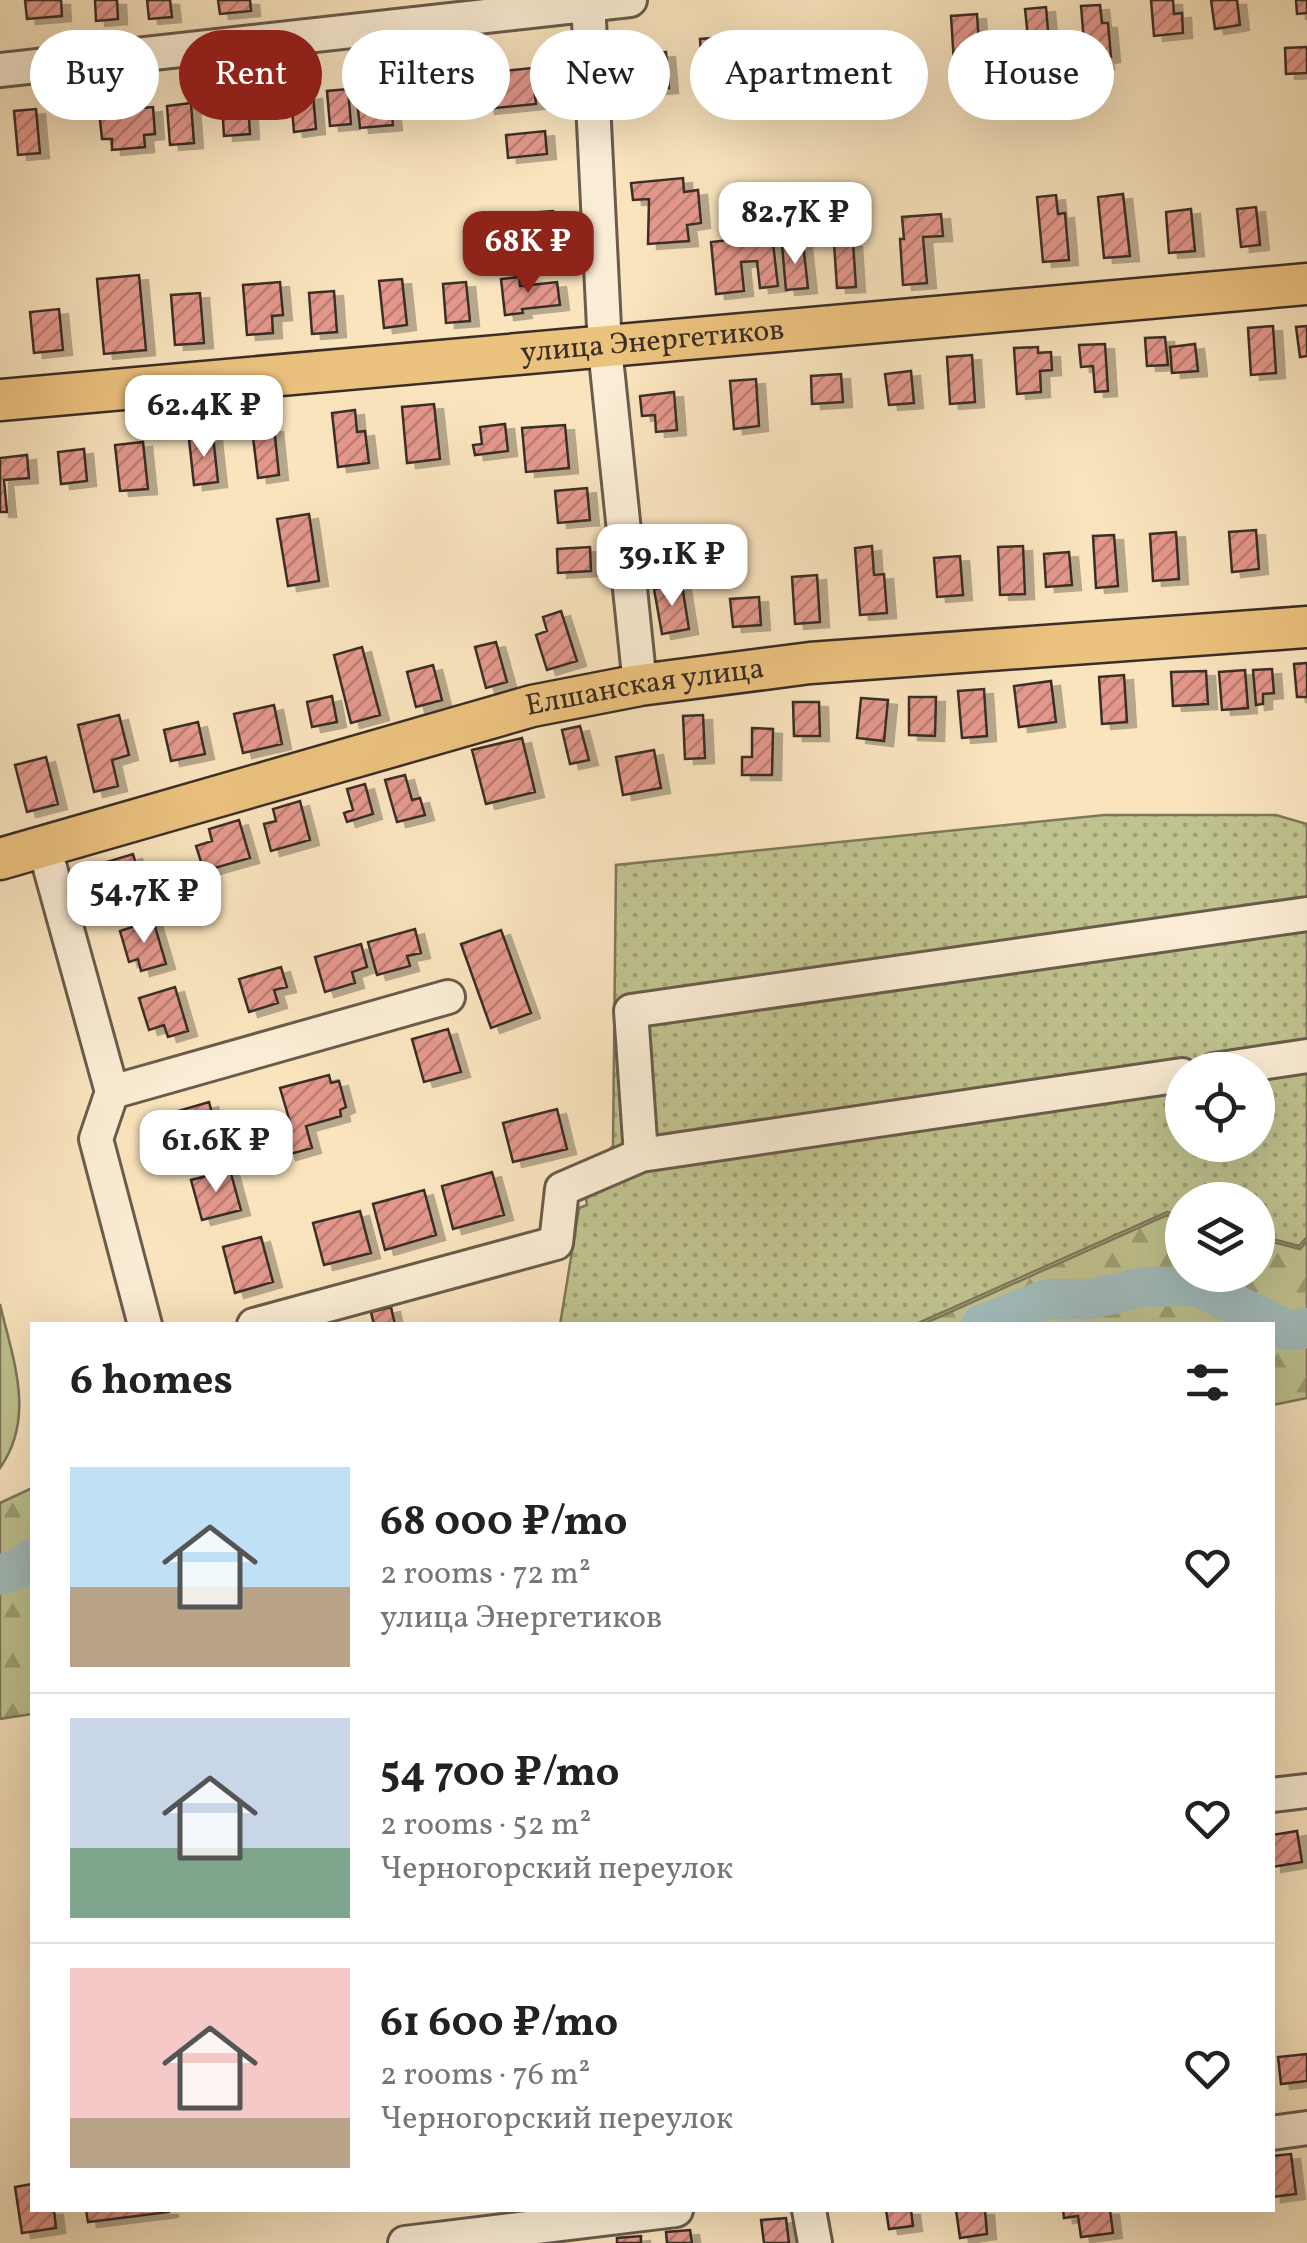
<!DOCTYPE html>
<html lang="en">
<head>
<meta charset="utf-8">
<style>
  :root { --surface:#fff; --page:#f6f6f6; --text:#222; --muted:#767676; --line:#e0e0e0; --accent:#8f2418 }
  body { margin:0; font-family:Vollkorn,serif; background:var(--page); color:var(--text); height:100vh; display:flex; flex-direction:column; font-size:38px; white-space:nowrap }
  * { box-sizing:border-box; margin:0 }
  p { font-size:32px; color:var(--muted) }
  .icon { flex:none; width:55px; height:55px; fill:none; stroke:currentColor; stroke-width:2; stroke-linecap:round; stroke-linejoin:round }
  .map { position:relative; flex:1; overflow:hidden }
  .sheet { position:absolute; left:30px; top:1322px; width:1245px; height:890px; display:flex; flex-direction:column; background:var(--surface); border-radius:0px; box-shadow:0 10px 40px #0002 }
  .sheet>* { flex:none }
  .top-card { position:absolute; left:30px; top:30px; width:1248px; height:90px; display:flex; gap:20px }
  .buttons { position:absolute; left:1165px; top:1052px; display:grid; gap:20px }
  .buttons a { display:grid; place-items:center; width:110px; height:110px; border-radius:50%; background:var(--surface); box-shadow:0 10px 40px #0002; font-size:50px }
  .price { position:absolute; translate:-50% -85px; padding:0 22px; border-radius:20px; background:#fff; color:#222; font-size:32px; line-height:65px; filter:drop-shadow(0 2px 5px #0008) }
  .price::after { content:''; position:absolute; left:50%; top:60px; width:30px; height:22px; margin-left:-15px; background:inherit; clip-path:polygon(0 0,100% 0,50% 100%) }
  .price.active { background:var(--accent); color:#fff }
  ul { padding:0; list-style:none }
  li { display:flex; align-items:center; gap:30px; height:250px; padding:0 40px }
  li+li { border-top:2px solid var(--line) }
  li span { display:grid; place-items:center; flex:none; width:280px; height:200px; border-radius:0px; color:#555 }
  li>.icon { margin-inline-start:auto }
  span .icon { width:120px; height:120px; fill:#fffc; stroke-width:1 }
  li b { font-size:42px }
  h2 { display:flex; justify-content:space-between; align-items:center; height:120px; padding:0 40px; font-size:42px }
  .pill { padding:0 35px; border-radius:45px; background:var(--surface); box-shadow:0 10px 40px #0002; font-size:35px; line-height:90px }
  .pill.active { background:var(--accent); color:#fff }
  .map>svg:first-child { display:block }
  .grass { fill:url(#grass-dots); stroke:#7e785a; stroke-width:2.5; fill-rule:evenodd }
  .forest { fill:url(#forest-firs); stroke:#7e785a; stroke-width:2.5 }
  .park { fill:#c0c38f; stroke:#7e785a; stroke-width:2.5 }
  .lines { fill:none; stroke-linecap:round; stroke-linejoin:round }
  .river { stroke:#a2bcbc; stroke-width:40 }
  .building { fill:url(#building-hatch); stroke:#3b2e26; stroke-width:2.5; filter:url(#shadow) }
  .minor-casing { stroke:#6a5c4c; stroke-width:38 }
  .major-casing { stroke:#3b2e26; stroke-width:45 }
  .minor { stroke:#fbedd5; stroke-width:32 }
  .major { stroke:#ecc27f; stroke-width:40 }
  .labels { text-anchor:middle; dominant-baseline:central; stroke-width:8; stroke-linejoin:round; paint-order:stroke }
  .street-label { font-size:30px; fill:#3b2e26; stroke:#fbedd5 }
</style>
</head>
<body>
<div class="map">
<svg width="1307" height="2243" viewBox="0 0 1307 2243">
  <defs>
    <pattern id="grass-dots" width="8" height="8" patternUnits="userSpaceOnUse" patternTransform="scale(2.5)"><rect width="8" height="8" fill="#c0c38f"/><path d="M2 2h.1M6 6h.1" fill="none" stroke="#9d9f75" stroke-width="1.8" stroke-linecap="round"/></pattern>
    <pattern id="forest-firs" width="22" height="20" patternUnits="userSpaceOnUse" patternTransform="scale(2.5)"><rect width="22" height="20" fill="#c0c38f"/><path d="M5 1l3.5 6h-7zM16 11l3.5 6h-7z" fill="#9d9f75"/></pattern>
    <pattern id="building-hatch" width="6" height="6" patternUnits="userSpaceOnUse" patternTransform="scale(2.5)"><rect width="6" height="6" fill="#e4988c"/><path d="M-1 1l2-2M0 6l6-6M5 7l2-2" fill="none" stroke="#ba7c72"/></pattern>
    <filter id="shadow"><feDropShadow dx="9" dy="5" stdDeviation="0" flood-color="#0004"/></filter>
  </defs>
  <rect width="100%" height="100%" fill="#f9e4be"/>
  <filter id="stains"><feTurbulence type="fractalNoise" baseFrequency=".002" numOctaves="4"/><feColorMatrix values="0 0 0 0 .2 0 0 0 0 .09 0 0 0 0 .02 0 0 0 .5 -.17"/></filter>
  <radialGradient id="worn" r=".72"><stop offset=".6" stop-color="#630" stop-opacity="0"/><stop offset="1" stop-color="#630" stop-opacity=".3"/></radialGradient>
  <path class="grass" d="M1104 815H1276L1307 824V1237L1299 1246 1258 1235V1200H1182V1216L1167 1212 914 1325H560L579 1208 587 1205 582 1175 613 1146 616 865ZM1182 1070H1258V1145H1182Z"/>
  <path class="forest" d="M1167 1215 1182 1219V1275H1258V1238L1300 1249 1307 1241V1398L1273 1405 1272 1325H921Z
    M32 1488V1714L0 1719V1503Z"/>
  <path class="park" d="M0 1304C13 1360 36 1417 0 1468Z"/>
  <g class="lines">
    <path class="river" d="M981 1325 1047 1299H1091L1144 1287 1197 1286 1290 1331 1307 1328
      M0 1575 23 1567 32 1559"/>
  </g>
  <path class="building" d="M25 0H61L62 16 27 19Z
    M95 0H117L118 19 96 21Z
    M147 0H170L172 17 149 19Z
    M218 0H250L251 11 220 14Z
    M1151 0H1173L1174 14 1182 13 1183 33 1154 36Z
    M1211 0H1237L1240 25 1215 29Z
    M1296 0H1307V13L1297 14Z
    M1100 5 1102 23H1108L1111 57 1104 58 1105 64 1086 65 1081 6Z
    M1046 7 1050 54 1030 56 1025 9Z
    M977 14 980 61 954 63 951 16Z
    M843 34 846 70 820 73 817 36Z
    M725 37 729 84 703 86 700 39Z
    M792 39 794 62 760 65 757 43Z
    M1307 47V73L1286 74 1285 48Z
    M666 52 669 88 643 90 640 54Z
    M532 68 536 104 486 109 483 73Z
    M389 88 393 125 360 128 356 91Z
    M348 89 351 124 330 126 327 91Z
    M313 94 316 129 294 132 291 97Z
    M248 102 250 134 224 136 222 104Z
    M191 103 194 143 170 145 167 106Z
    M153 107 155 134 144 135 145 147 112 150V139H102L99 111Z
    M36 109 40 153 18 155 14 111Z
    M545 131 547 154 508 158 506 135Z
    M683 178 684 192 698 190 701 223 687 225 689 241 648 244 649 199 633 200 631 183Z
    M1123 194 1130 256 1104 258 1098 197Z
    M1056 195 1058 214 1065 213 1069 260 1043 262 1037 197Z
    M1256 207 1260 245 1241 247 1237 209Z
    M1191 209 1195 251 1169 253 1166 212Z
    M553 211 555 237 517 240 515 214Z
    M941 214 943 236 923 237 927 283 903 285 900 239H904L902 217Z
    M772 235 778 286 760 288 757 261 741 262 744 291 716 294 711 242Z
    M853 242 856 287 837 288 834 243Z
    M803 243 808 288 786 290 782 245Z
    M139 275 146 350 104 354 97 279Z
    M519 277 520 286 557 282 560 305 522 309 523 313 505 315 501 279Z
    M402 279 407 325 384 328 379 281Z
    M280 282 283 315 272 316 273 333 247 335 243 285Z
    M466 282 470 321 446 323 443 284Z
    M334 291 337 332 312 334 309 293Z
    M200 293 204 343 175 345 171 295Z
    M59 309 63 350 34 353 30 312Z
    M1273 326 1276 373 1251 375 1248 328Z
    M1307 326V356L1300 357 1296 327Z
    M1165 337 1168 365 1147 366 1145 338Z
    M1105 344 1108 391 1095 392 1093 366 1081 367 1079 345Z
    M1195 344 1198 371 1172 373 1170 347Z
    M1038 347V353L1051 352 1052 370 1040 371 1041 392 1017 394 1014 348Z
    M972 355 975 402 950 404 947 357Z
    M911 371 914 403 889 405 885 374Z
    M841 374 843 402 812 404 811 376Z
    M756 379 759 426 734 429 730 381Z
    M674 392 677 430 656 432 655 415 642 416 640 396Z
    M434 404 440 459 407 463 402 407Z
    M355 410 357 432 365 431 369 463 338 467 332 413Z
    M505 424 508 451 475 455 473 445 482 444 480 427Z
    M565 425 569 468 526 472 522 428Z
    M274 427 279 475 258 478 252 429Z
    M213 436 218 482 194 485 189 439Z
    M143 442 148 489 120 491 115 445Z
    M84 449 87 481 61 484 58 452Z
    M27 455 29 478 4 480 7 512H0V458Z
    M587 488 590 520 558 523 555 491Z
    M309 514 319 581 288 586 277 519Z
    M1256 530 1259 569 1232 572 1229 532Z
    M1176 532 1179 579 1153 581 1150 534Z
    M1114 535 1118 586 1096 588 1093 536Z
    M872 546 874 575 884 574 887 613 860 615 855 548Z
    M1023 546 1025 594 1000 595 998 547Z
    M590 547 591 571 558 573 557 549Z
    M1069 552 1072 585 1046 587 1044 554Z
    M960 556 963 595 937 597 934 558Z
    M817 575 820 622 795 624 792 577Z
    M682 585 689 629 662 634 654 589Z
    M759 597 761 625 733 627 730 599Z
    M561 611 577 661 547 670 536 635 547 631 543 617Z
    M496 642 507 682 486 688 475 647Z
    M362 647 380 715 351 723 334 655Z
    M1307 663V697H1297L1294 664Z
    M433 665 442 700 416 707 407 672Z
    M1272 669 1274 693 1263 694V704L1256 705 1253 670Z
    M1245 670 1248 708 1222 710 1219 672Z
    M1206 671 1208 704 1173 706 1171 672Z
    M1124 675 1127 722 1102 724 1099 677Z
    M1051 681 1056 722 1019 727 1014 686Z
    M984 689 987 736 962 738 958 691Z
    M332 696 337 722 312 727 307 702Z
    M909 697H936L935 736 909 735Z
    M861 698 888 700 884 741 857 738Z
    M793 702H819L820 736H794Z
    M274 705 282 744 243 753 234 714Z
    M119 715 129 755 112 760 118 786 94 792 78 725Z
    M703 715 705 758 685 759 683 716Z
    M198 722 205 754 171 761 164 730Z
    M580 726 589 760 570 764 562 730Z
    M752 728 773 729 772 775H742V757H752Z
    M522 738 535 792 486 804 472 750Z
    M654 750 661 788 623 795 616 757Z
    M46 757 58 804 27 812 15 765Z
    M405 775 412 800 420 798 425 815 397 822 385 780Z
    M365 784 373 814 347 822 344 813 353 810 347 789Z
    M300 801 310 840 271 851 264 824 276 821 273 809Z
    M239 820 250 858 204 871 196 846 212 841 209 829Z
    M133 854 145 895 111 905 100 864Z
    M153 920 166 964 141 971 138 959 129 962 120 931Z
    M415 929 421 953 407 956 410 966 377 975 368 942Z
    M501 930 531 1013 491 1028 461 944Z
    M361 944 367 967 352 972 355 983 325 992 315 957Z
    M281 967 287 987 274 990 278 1003 249 1012 239 979Z
    M175 987 188 1031 168 1037 164 1025 149 1030 139 998Z
    M448 1029 461 1072 424 1082 412 1039Z
    M329 1075 331 1083 339 1081 346 1107 340 1110 341 1116 306 1126 312 1148 287 1155 278 1125 290 1122 280 1088Z
    M209 1102 219 1138 181 1149 171 1113Z
    M557 1109 567 1149 513 1162 503 1123Z
    M230 1170 241 1210 202 1220 191 1180Z
    M492 1172 504 1215 453 1229 442 1186Z
    M424 1190 436 1235 385 1250 373 1204Z
    M360 1211 371 1253 324 1265 313 1223Z
    M261 1237 273 1282 235 1293 223 1247Z
    M391 1307 395 1325H374L371 1312Z
    M1297 1831 1302 1862 1272 1867V1835Z
    M1307 2054V2081L1281 2084 1278 2057Z
    M1291 2154 1296 2194 1272 2197V2156Z
    M32 2184V2210H54L56 2228 22 2233 15 2187Z
    M86 2210H169V2212L88 2222Z
    M886 2210H911L913 2226 889 2229Z
    M956 2210H985L987 2234 960 2238Z
    M1063 2210H1110L1113 2233 1081 2237 1078 2216 1064 2218Z
    M786 2218 789 2243H764L761 2220Z
    M690 2230 692 2243H667L666 2232Z
    M641 2236V2243H617V2238Z"/>
  <g class="lines">
    <defs>
      <path id="minor" d="M588 0 605 348 640 685
        M0 70 630 0
        M44 846 112 1092 96 1139 145 1325
        M1214 1070 1307 1056
        M112 1092 448 997
        M641 1155 1182 1075
        M254 1325 556 1243 562 1189 641 1155 631 1011 1307 914
        M1272 1795 1307 1791
        M1272 2133 1307 2128
        M809 2210 815 2243
        M405 2243 676 2210"/>
      <g id="major">
        <path id="s1" d="M0 400 1307 284"/>
        <path id="s2" d="M0 859 532 706 640 685 810 663 1307 627"/>
      </g>
    </defs>
    <use href="#minor" class="minor-casing"/>
    <use href="#major" class="major-casing"/>
    <use href="#minor" class="minor"/>
    <use href="#major" class="major"/>
  </g>
  <g class="labels">
    <g class="street-label">
      <text stroke="none"><textPath href="#s1" startOffset="655">улица Энергетиков</textPath></text>
      <text stroke="none"><textPath href="#s2" startOffset="668">Елшанская улица</textPath></text>
    </g>
  </g>
  <rect width="100%" height="100%" filter="url(#stains)"/>
  <rect width="100%" height="100%" fill="url(#worn)"/>
</svg>
<div class="buttons">
<a><svg class="icon" aria-label="locate" viewBox="0 0 24 24"><circle cx="12" cy="12" r="6"/><path d="M12 2v4M12 18v4M2 12h4M18 12h4"/></svg></a>
<a><svg class="icon" aria-label="layers" viewBox="0 0 24 24"><path d="M12 4l9 5-9 5-9-5zM3 14l9 5 9-5"/></svg></a>
</div>
<b class="price" style="left:795px;top:267px">82.7K ₽</b>
<b class="price active" style="left:528px;top:296px">68K ₽</b>
<b class="price" style="left:204px;top:460px">62.4K ₽</b>
<b class="price" style="left:672px;top:609px">39.1K ₽</b>
<b class="price" style="left:144px;top:946px">54.7K ₽</b>
<b class="price" style="left:216px;top:1195px">61.6K ₽</b>
<div class="top-card">
<a class="pill">Buy</a>
<a class="pill active">Rent</a>
<a class="pill">Filters</a>
<a class="pill">New</a>
<a class="pill">Apartment</a>
<a class="pill">House</a>
</div>
<section class="sheet">
<h2>6 homes<svg class="icon" aria-label="filters" viewBox="0 0 24 24"><path d="M4 7h16M4 17h16"/><circle cx="9" cy="7" r="2"/><circle cx="15" cy="17" r="2"/></svg></h2>
<ul>
<li><span style="background:linear-gradient(#bfe0f5 60%,#b9a48a 0)"><svg class="icon" aria-label="home" viewBox="0 0 24 24"><path d="M3 11l9-7 9 7M6 9v11h12V9"/></svg></span><div><b>68 000 ₽/mo</b><p>2 rooms · 72 m²</p><p>улица Энергетиков</p></div><svg class="icon" aria-label="heart" viewBox="0 0 24 24"><path d="M12 20l-8-8c-3-5 5-10 8-4 3-6 11-1 8 4z"/></svg></li>
<li><span style="background:linear-gradient(#c9d6e8 65%,#7fa58c 0)"><svg class="icon" aria-label="home" viewBox="0 0 24 24"><path d="M3 11l9-7 9 7M6 9v11h12V9"/></svg></span><div><b>54 700 ₽/mo</b><p>2 rooms · 52 m²</p><p>Черногорский переулок</p></div><svg class="icon" aria-label="heart" viewBox="0 0 24 24"><path d="M12 20l-8-8c-3-5 5-10 8-4 3-6 11-1 8 4z"/></svg></li>
<li><span style="background:linear-gradient(#f6c9c9 75%,#b9a48a 0)"><svg class="icon" aria-label="home" viewBox="0 0 24 24"><path d="M3 11l9-7 9 7M6 9v11h12V9"/></svg></span><div><b>61 600 ₽/mo</b><p>2 rooms · 76 m²</p><p>Черногорский переулок</p></div><svg class="icon" aria-label="heart" viewBox="0 0 24 24"><path d="M12 20l-8-8c-3-5 5-10 8-4 3-6 11-1 8 4z"/></svg></li>
</ul>
</section>
</div>
</body>
</html>
